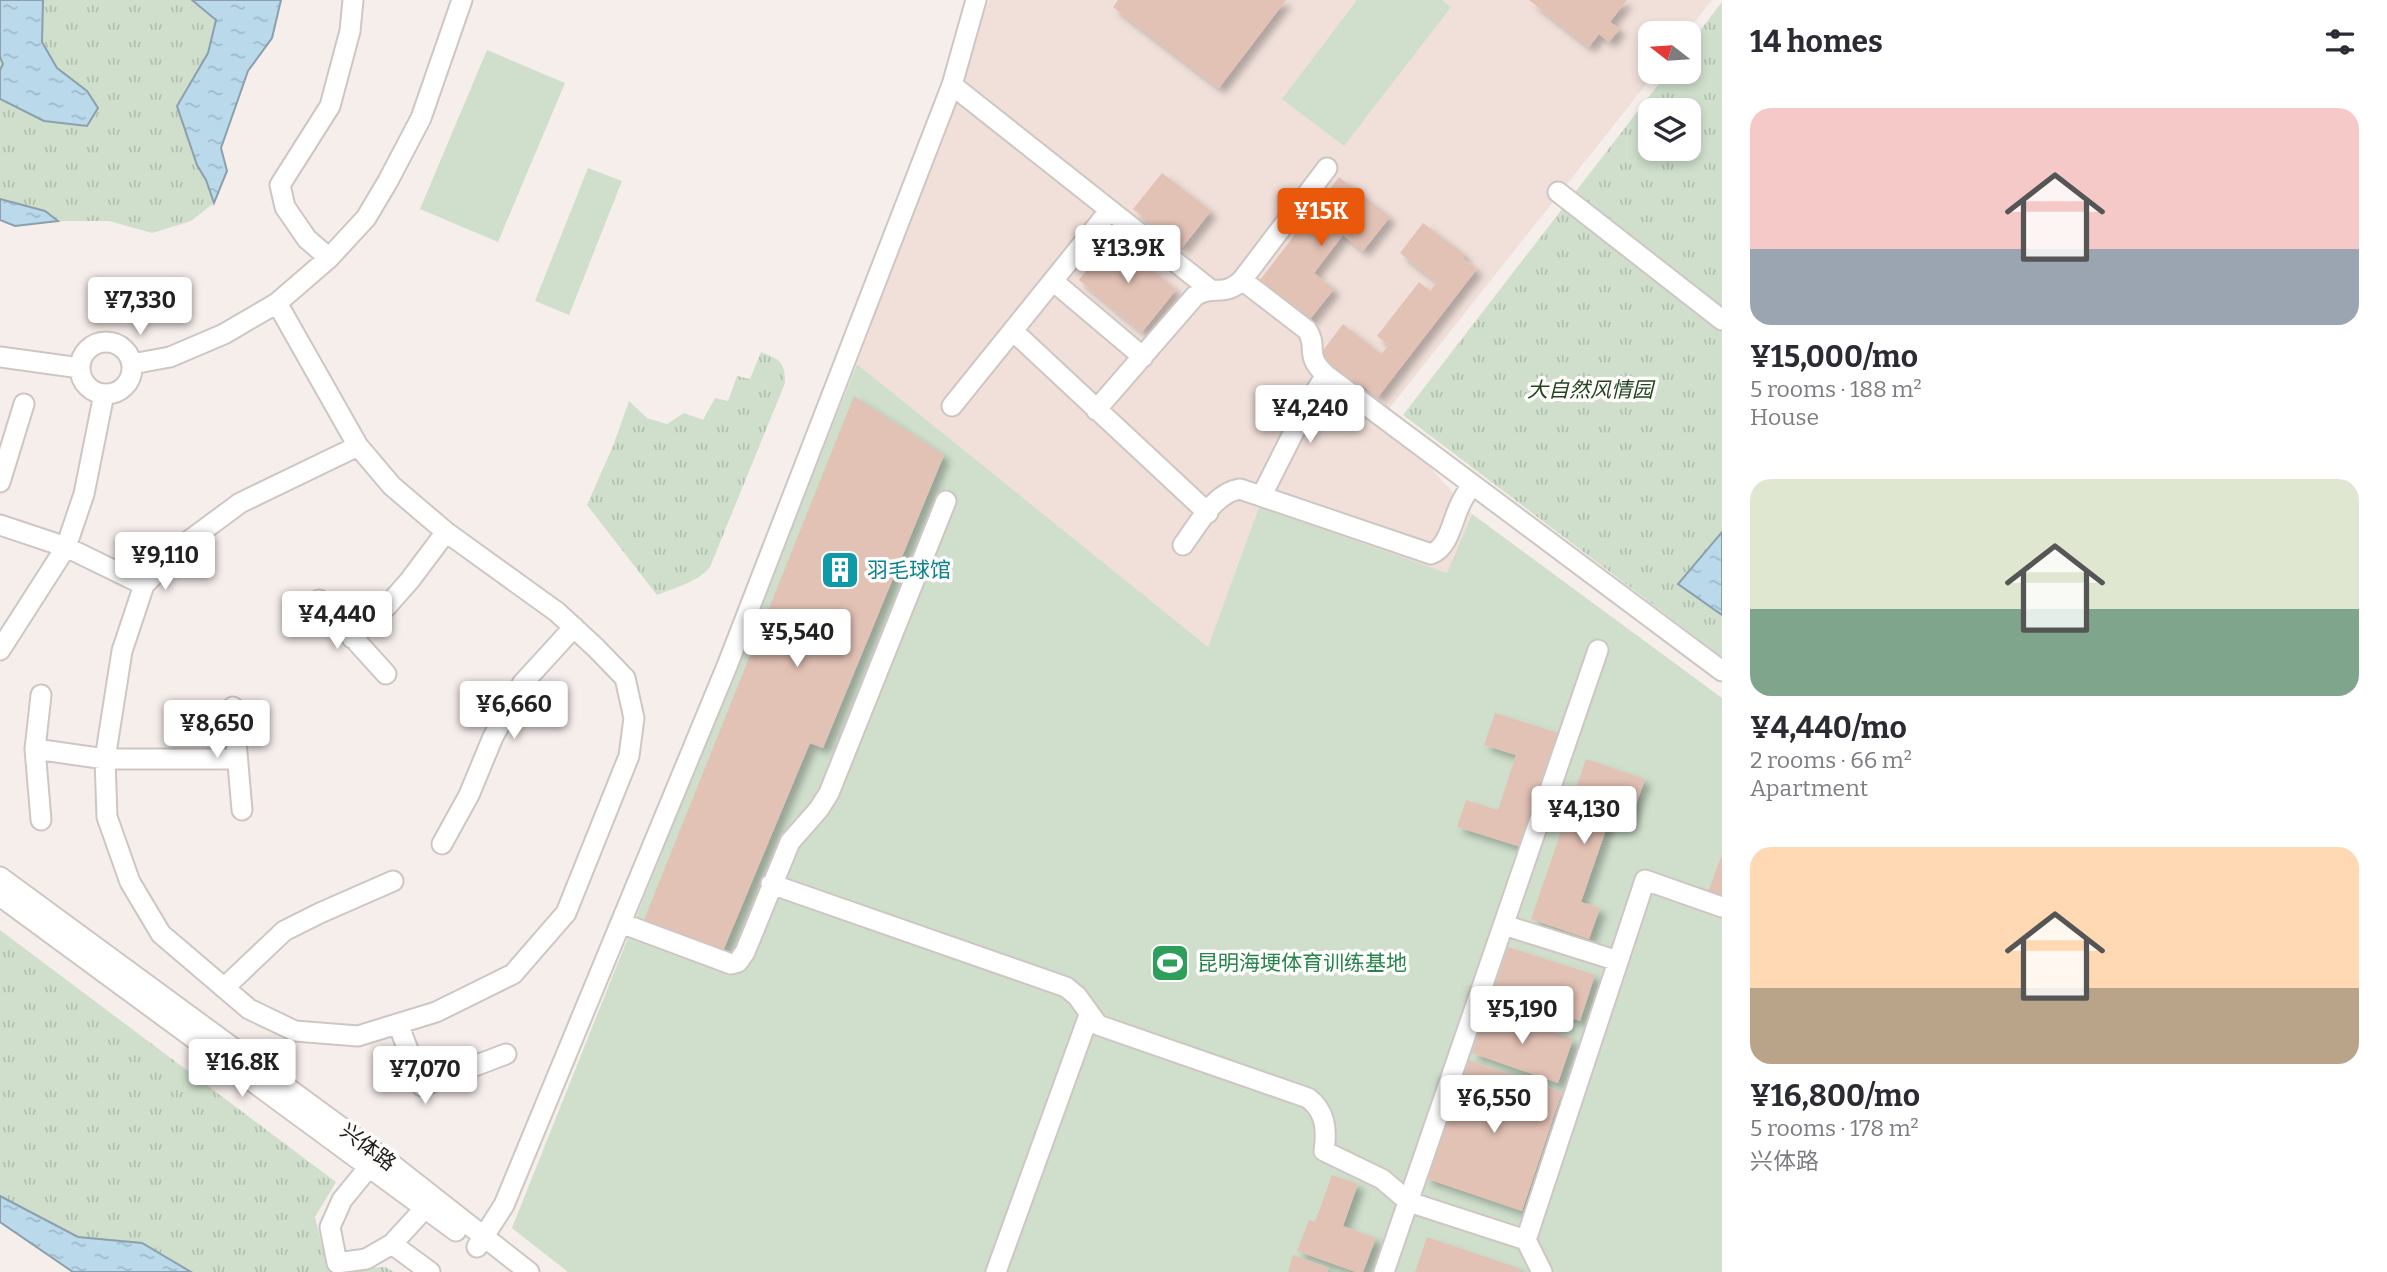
<!DOCTYPE html>
<html lang="en">
<head>
<meta charset="utf-8">
<style>
  :root { --surface:#fff; --page:#f2f2f3; --text:#2b2b33; --muted:#7c7c81; --accent:#ea580c }
  body { margin:0; font-family:Bitter,"Noto Sans SC",serif; background:var(--page); color:var(--text); height:100vh; display:flex; flex-direction:column; font-size:26px; white-space:nowrap }
  * { box-sizing:border-box; margin:0 }
  p { font-size:23px; color:var(--muted) }
  .icon { flex:none; width:38px; height:38px; fill:none; stroke:currentColor; stroke-width:2; stroke-linecap:round; stroke-linejoin:round }
  .map { position:relative; flex:1; overflow:hidden }
  .panel { display:flex; flex-direction:column; background:var(--surface); width:665px }
  .panel>* { flex:none }
  .needle { width:46px; rotate:287deg }
  .buttons { position:absolute; left:1638px; top:21px; display:grid; gap:14px }
  .buttons a { display:grid; place-items:center; width:63px; height:63px; border-radius:14px; background:var(--surface); box-shadow:0 4px 10px #0003; font-size:35px }
  .price { position:absolute; translate:-50% -60px; padding:0 16px; border-radius:7px; background:#fff; color:#222; font-size:23px; line-height:46px; filter:drop-shadow(0 2px 4px #0008) }
  .price::after { content:''; position:absolute; left:50%; top:42px; width:21px; height:16px; margin-left:-10px; background:inherit; clip-path:polygon(0 0,100% 0,50% 100%) }
  .price.current { background:var(--accent); color:#fff }
  ul { padding:0; list-style:none }
  li { display:grid; align-content:center; gap:14px; height:371px; padding:0 28px }
  li span { display:grid; place-items:center; height:217px; border-radius:21px; color:#555 }
  li>.icon { margin-inline-start:auto }
  span .icon { width:126px; height:126px; fill:#fffc; stroke-width:1 }
  li b { font-size:30px }
  h2 { display:flex; justify-content:space-between; align-items:center; height:84px; padding:0 28px; font-size:30px }
  main { display:flex; flex:1; min-height:0 }
  .map>svg:first-child { display:block }
  .built { fill:#f1e0da }
  .grass { fill:url(#grass-tufts); fill-rule:evenodd }
  .garden { fill:#cfdfcc }
  .water { fill:url(#water-ripples); stroke:#8ba0ac; stroke-width:2 }
  .building { fill:#e3c2b6; filter:url(#shadow) }
  .lines { fill:none; stroke-linecap:round; stroke-linejoin:round }
  .minor-casing { stroke:#cec6c3; stroke-width:23 }
  .minor { stroke:#fff; stroke-width:19 }
  .labels { text-anchor:middle; dominant-baseline:central; stroke-width:7; stroke-linejoin:round; paint-order:stroke }
  .park-label { font-size:21px; font-style:italic; fill:#23431f; stroke:#fefdfc }
  .culture-label { font-size:21px; fill:#0d838f; stroke:#fefdfc; text-anchor:start }
  .leisure-label { font-size:21px; fill:#27864d; stroke:#fefdfc; text-anchor:start }
  .street-label { font-size:21px; fill:#1e1b1a; stroke:#fefdfc }
</style>
</head>
<body>
<main>
<div class="map">
<svg width="1722" height="1272" viewBox="0 0 1722 1272">
  <defs>
    <pattern id="grass-tufts" width="24" height="20" patternUnits="userSpaceOnUse" patternTransform="scale(1.75)"><rect width="24" height="20" fill="#cfdfcc"/><path d="M3 7l-1-3M5 7V3M7 7l1-3M15 17l-1-3M17 17v-4M19 17l1-3" fill="none" stroke="#b1bfaf"/></pattern>
    <pattern id="water-ripples" width="26" height="14" patternUnits="userSpaceOnUse" patternTransform="scale(1.75)"><rect width="26" height="14" fill="#bad9eb"/><path d="M2 4q2-2 4 0t4 0M15 11q2-2 4 0t4 0" fill="none" stroke="#9fbac9"/></pattern>
    <filter id="shadow"><feDropShadow dx="6" dy="6" stdDeviation="3.5" flood-color="#0004"/></filter>
  </defs>
  <rect width="100%" height="100%" fill="#f6eeeb"/>
  <path class="built" d="M989 0H1712L1686 33H1650V72H1656L1384 415 1472 514 1447 574 1259 507 1208 648 857 364Z"/>
  <path class="grass" d="M0 0H281L272 38 248 71 221 148 227 171 214 203 191 221 152 233 109 221H58L15 226 0 220Z
    M1722 2V657L1403 415 1668 72H1689V45ZM1650 110H1689V149H1650Z
    M761 352C780 360 785 361 785 383L710 567C698 582 674 588 657 595L587 505 613 446 629 401 647 418 667 424 684 413 703 420 715 398 728 401 737 376 750 379Z
    M0 930 336 1182 315 1217 328 1270 385 1267 394 1272H73L0 1222Z"/>
  <path class="garden" d="M1357 0H1442L1451 7 1344 146 1282 99Z
    M487 50 565 83 498 242 420 209Z
    M588 168 622 181 569 315 535 301Z
    M857 364 1208 647 1259 507 1447 573 1472 514 1722 698V1272H568L512 1228Z"/>
  <path class="water" d="M0 0H43L42 42 57 68 87 91 98 108 87 126 44 121 0 99V70L3 64 0 57Z
    M192 0H281L272 38 248 71 221 148 227 171 214 203 206 180 197 165 177 106 208 53 216 20Z
    M0 199 45 211 58 221 15 226 0 220Z
    M1722 532V615L1678 584Z
    M0 1196 78 1237 142 1243 191 1272H73L0 1222Z"/>
  <path class="building" d="M1118 0H1286L1219 88 1113 7Z
    M1529 0H1627L1610 22 1620 29 1609 42 1599 34 1589 47Z
    M1162 173 1211 211 1182 248 1133 209Z
    M1339 177 1390 217 1363 251 1343 235 1314 273 1334 289 1307 323 1257 284Z
    M1423 223 1465 255 1462 258 1477 269 1378 397 1362 385 1359 389 1318 357 1343 324 1381 354 1389 345 1377 336 1419 282 1430 291 1437 282 1400 253Z
    M1113 238 1176 290 1142 332 1079 280Z
    M854 396 944 455 823 748 810 743 723 951 644 920Z
    M1495 713 1558 733 1521 847 1457 827 1466 800 1498 810 1516 755 1484 745Z
    M1586 759 1645 779 1629 825 1610 818 1581 902 1600 908 1589 939 1531 919Z
    M1722 854V900L1707 895Z
    M1508 947 1595 975 1580 1021 1493 992Z
    M1487 1009 1573 1039 1558 1083 1472 1053Z
    M1466 1059 1562 1092 1522 1211 1425 1178Z
    M1332 1175 1358 1184 1343 1226 1376 1238 1363 1272H1356L1297 1251 1309 1220 1315 1222Z
    M1427 1237 1521 1269 1519 1272H1415Z
    M1293 1255 1329 1268 1327 1272H1288Z"/>
  <g class="lines">
    <defs>
      <path id="minor" d="M952 85 1211 290
        M1558 192 1722 320
        M329 258 307 239 285 207 280 185 330 106 350 31 353 0
        M1242 280 1307 330C1319 348 1303 354 1326 375L1722 671
        M1053 281 1143 357
        M277 303 358 446
        M1013 331 1208 513
        M80 368a26 26 0 1 1 52 0a26 26 0 1 1-52 0Z
        M0 357 80 368
        M132 364 170 357 224 334 277 303 329 258 366 218 388 181 421 118 462 0
        M952 406 1110 210
        M1096 410 1195 296C1214 284 1224 298 1242 280L1327 168
        M358 446 392 486 446 532 557 612 596 648 625 678 634 718 629 756 566 913 513 974 436 1012 358 1036 295 1031 249 1009 161 934 130 882 107 817 105 759 122 651 144 585 182 546 240 503Z
        M0 482 24 404
        M1262 495 1310 400 1326 375
        M0 525 66 547 144 585
        M1183 545C1197 526 1215 492 1240 489L1431 554C1449 547 1452 521 1460 505 1463 498 1467 492 1472 485
        M319 600 386 674
        M352 638 388 605 410 580 446 532
        M0 650 66 547 84 494 104 394
        M233 707 242 810
        M35 749 105 759H237
        M41 820 35 749 41 695
        M442 844 469 795 493 737 522 684 574 627
        M0 877 394 1166 529 1272
        M771 884 1066 987 1077 996 1098 1025 1308 1098C1326 1111 1327 1131 1324 1151L1382 1179 1409 1202 1526 1240
        M0 896 456 1231
        M621 923 731 964 738 962 745 952 790 842 819 809 829 793 946 501
        M1504 925 1618 961
        M224 988 284 931 320 913 393 881
        M398 1024 422 1086 506 1054
        M369 1167 342 1200 330 1227 337 1263 366 1259 392 1244 425 1208
        M392 1244 430 1272
        M477 1247 504 1205 727 666 952 85 976 0
        M996 1272 1089 1015
        M1384 1272 1598 650
        M1542 1272 1526 1240 1645 880 1722 907"/>
    </defs>
    <use href="#minor" class="minor-casing"/>
    <use href="#minor" class="minor"/>
  </g>
  <defs>
    <symbol id="building-square" viewBox="-11 -11 22 22"><rect x="-9" y="-9" width="18" height="18" rx="4" fill="#0f9aa8" stroke="#fefdfc"/><path d="M-4-6H4V6H1V3H-1V6H-4ZM-2.5-4.3h1.7v1.8h-1.7ZM.8-4.3h1.7v1.8H.8ZM-2.5-1h1.7V.8h-1.7ZM.8-1h1.7V.8H.8Z" fill="#fff"/></symbol>
    <symbol id="stadium-square" viewBox="-11 -11 22 22"><rect x="-9" y="-9" width="18" height="18" rx="4" fill="#2e9e5b" stroke="#fefdfc"/><path d="M0-5a6.5 5 0 1 0 0 10a6.5 5 0 1 0 0-10ZM-3.5-1.8h7v3.6h-7Z" fill="#fff"/></symbol>
  </defs>
  <g fill-rule="evenodd">
    <use href="#building-square" x="818" y="548" width="44" height="44"/>
    <use href="#stadium-square" x="1148" y="941" width="44" height="44"/>
  </g>
  <g class="labels">
    <g class="park-label">
      <text x="1590" y="390">大自然风情园</text>
    </g>
    <g class="culture-label">
      <text x="867" y="570">羽毛球馆</text>
    </g>
    <g class="leisure-label">
      <text x="1197" y="963">昆明海埂体育训练基地</text>
    </g>
    <g class="street-label">
      <text transform="translate(368 1147) rotate(37)">兴体路</text>
    </g>
  </g>
</svg>
<div class="buttons">
<a><svg class="needle" viewBox="-14 -14 28 28"><path d="M0-13l5 13h-10z" fill="#e53935"/><path d="M0 13l5-13h-10z" fill="#7c7c81"/></svg></a>
<a><svg class="icon" aria-label="layers" viewBox="0 0 24 24"><path d="M12 4l9 5-9 5-9-5zM3 14l9 5 9-5"/></svg></a>
</div>
<b class="price current" style="left:1321px;top:248px">¥15K</b>
<b class="price" style="left:1128px;top:285px">¥13.9K</b>
<b class="price" style="left:140px;top:337px">¥7,330</b>
<b class="price" style="left:1310px;top:445px">¥4,240</b>
<b class="price" style="left:165px;top:592px">¥9,110</b>
<b class="price" style="left:337px;top:651px">¥4,440</b>
<b class="price" style="left:797px;top:669px">¥5,540</b>
<b class="price" style="left:514px;top:741px">¥6,660</b>
<b class="price" style="left:217px;top:760px">¥8,650</b>
<b class="price" style="left:1584px;top:846px">¥4,130</b>
<b class="price" style="left:1522px;top:1046px">¥5,190</b>
<b class="price" style="left:242px;top:1099px">¥16.8K</b>
<b class="price" style="left:425px;top:1106px">¥7,070</b>
<b class="price" style="left:1494px;top:1135px">¥6,550</b>
</div>
<section class="panel">
<h2>14 homes<svg class="icon" aria-label="filters" viewBox="0 0 24 24"><path d="M4 7h16M4 17h16"/><circle cx="9" cy="7" r="2"/><circle cx="15" cy="17" r="2"/></svg></h2>
<ul>
<li><span style="background:linear-gradient(#f6c9c9 65%,#9aa5b1 0)"><svg class="icon" aria-label="home" viewBox="0 0 24 24"><path d="M3 11l9-7 9 7M6 9v11h12V9"/></svg></span><div><b>¥15,000/mo</b><p>5 rooms · 188 m²</p><p>House</p></div></li>
<li><span style="background:linear-gradient(#dfe7d0 60%,#7fa58c 0)"><svg class="icon" aria-label="home" viewBox="0 0 24 24"><path d="M3 11l9-7 9 7M6 9v11h12V9"/></svg></span><div><b>¥4,440/mo</b><p>2 rooms · 66 m²</p><p>Apartment</p></div></li>
<li><span style="background:linear-gradient(#ffd9b3 65%,#b9a48a 0)"><svg class="icon" aria-label="home" viewBox="0 0 24 24"><path d="M3 11l9-7 9 7M6 9v11h12V9"/></svg></span><div><b>¥16,800/mo</b><p>5 rooms · 178 m²</p><p>兴体路</p></div></li>
</ul>
</section>
</main>
</body>
</html>
